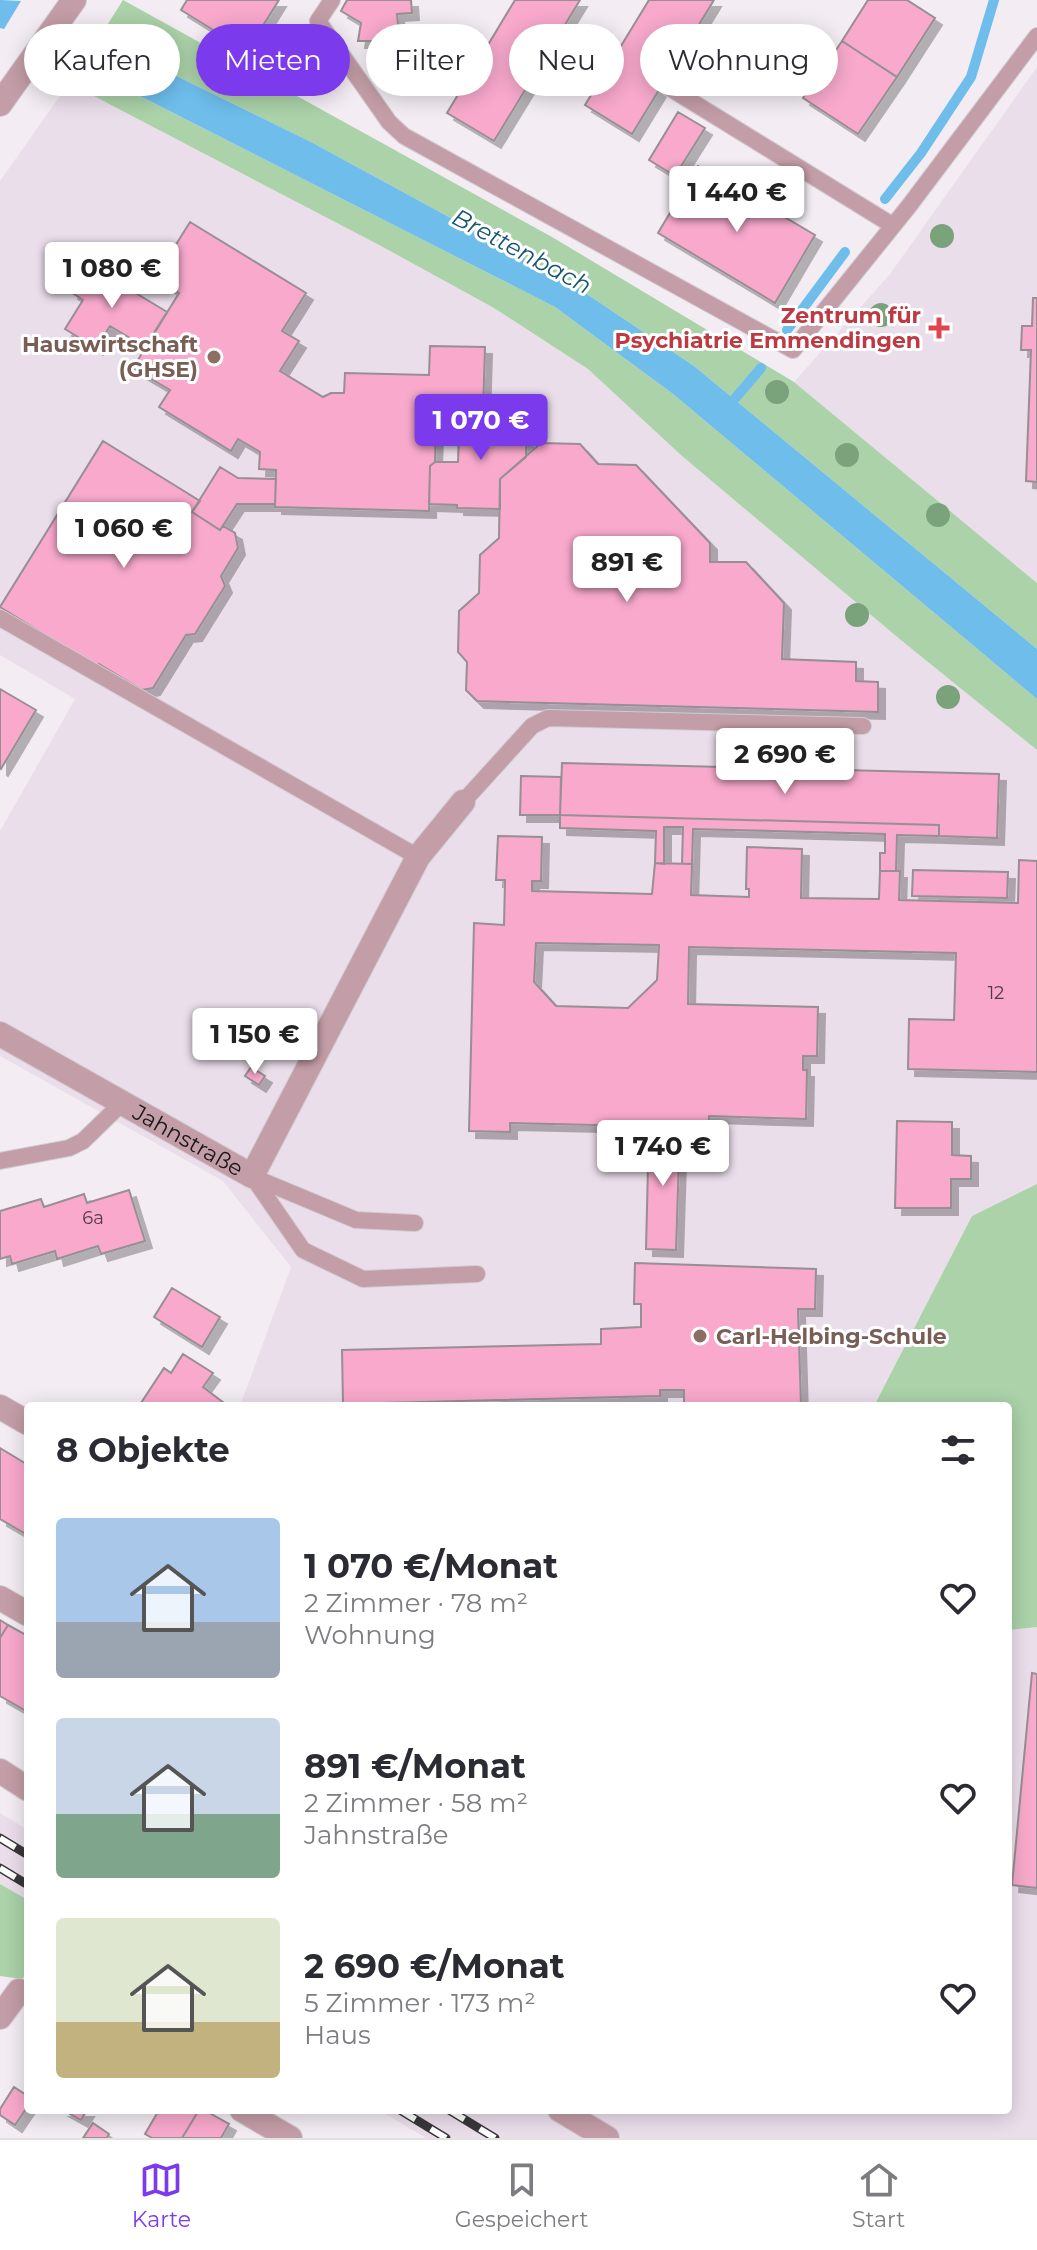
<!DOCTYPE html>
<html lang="de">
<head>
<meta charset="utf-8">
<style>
  :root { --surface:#fff; --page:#f7f7f7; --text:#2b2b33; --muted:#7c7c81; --line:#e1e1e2; --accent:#7c3aed }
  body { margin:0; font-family:Montserrat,sans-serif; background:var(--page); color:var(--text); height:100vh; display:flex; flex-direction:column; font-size:30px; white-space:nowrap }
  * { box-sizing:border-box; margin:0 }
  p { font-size:26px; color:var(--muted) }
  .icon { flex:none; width:44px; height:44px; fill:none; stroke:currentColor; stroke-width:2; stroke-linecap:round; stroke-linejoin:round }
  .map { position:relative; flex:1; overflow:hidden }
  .details { position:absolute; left:24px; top:1402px; width:988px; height:712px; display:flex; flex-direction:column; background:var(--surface); border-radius:8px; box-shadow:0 4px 20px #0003 }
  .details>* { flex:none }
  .top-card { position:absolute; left:24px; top:24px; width:990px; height:72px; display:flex; gap:16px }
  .price { position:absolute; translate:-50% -68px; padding:0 18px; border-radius:8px; background:#fff; color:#222; font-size:26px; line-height:52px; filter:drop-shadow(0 2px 4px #0008) }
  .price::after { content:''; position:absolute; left:50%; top:48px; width:24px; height:18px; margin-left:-12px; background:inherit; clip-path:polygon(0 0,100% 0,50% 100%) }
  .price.active { background:var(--accent); color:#fff }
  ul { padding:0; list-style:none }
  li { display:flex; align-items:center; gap:24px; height:200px; padding:0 32px }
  li span { display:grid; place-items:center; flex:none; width:224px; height:160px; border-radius:8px; color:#555 }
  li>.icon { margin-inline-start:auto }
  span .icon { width:96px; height:96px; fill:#fffc; stroke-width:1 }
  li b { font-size:34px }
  h2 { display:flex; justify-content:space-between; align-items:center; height:96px; padding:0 32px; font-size:34px }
  .chip { padding:0 28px; border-radius:36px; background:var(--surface); box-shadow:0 4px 20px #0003; font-size:28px; line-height:72px }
  .chip.active { background:var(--accent); color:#fff }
  .dock { display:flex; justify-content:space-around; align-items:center; height:112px; border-top:2px solid var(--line); background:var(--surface); font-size:22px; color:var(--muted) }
  .dock a { display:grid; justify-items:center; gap:4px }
  .dock .active { color:var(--accent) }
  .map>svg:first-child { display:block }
  .built { fill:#eadeea }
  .green { fill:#abd2a9 }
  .water { fill:#6ebdeb }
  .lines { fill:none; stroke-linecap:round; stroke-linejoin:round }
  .stream { stroke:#6ebdeb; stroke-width:10 }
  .building { fill:#f8a9cc; stroke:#978f93; stroke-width:2; fill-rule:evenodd; filter:url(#shadow) }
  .service-casing { stroke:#d0cbd0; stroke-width:18 }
  .minor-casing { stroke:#d0cbd0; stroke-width:26 }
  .tertiary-casing { stroke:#d0cbd0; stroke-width:26 }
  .service { stroke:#c39da7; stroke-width:16 }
  .minor { stroke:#c39da7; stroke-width:24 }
  .tertiary { stroke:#c39da7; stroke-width:24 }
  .rail-casing { stroke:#393639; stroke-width:9 }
  .rail { stroke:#fff; stroke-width:6; stroke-dasharray:18; stroke-linecap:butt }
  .tree { fill:#7aa37c }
  .health-dot { fill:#e0444e; stroke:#fff; stroke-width:3 }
  .education-dot { fill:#8d6e63; stroke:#fff; stroke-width:3 }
  .labels { text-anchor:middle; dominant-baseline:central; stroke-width:6; stroke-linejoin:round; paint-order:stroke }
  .number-label { font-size:18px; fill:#513c46 }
  .health-label { font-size:22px; font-weight:bold; fill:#be3a42; stroke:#fff; text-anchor:end }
  .education-label { font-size:22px; font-weight:bold; fill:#785e54; stroke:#fff; text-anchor:end }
  .street-label { font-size:22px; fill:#191719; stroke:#fff }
  .water-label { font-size:24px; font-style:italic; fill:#195675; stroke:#fff }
</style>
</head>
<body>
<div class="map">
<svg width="1037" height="2138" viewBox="0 0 1037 2138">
  <defs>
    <filter id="shadow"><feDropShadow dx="7" dy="7" stdDeviation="0" flood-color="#0004"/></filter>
  </defs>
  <rect width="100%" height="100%" fill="#f3edf3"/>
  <path class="built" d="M1037 67V583L794 382 890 274Z
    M69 83 381 246 494 308 588 369 682 456 902 641 1037 750V1184L972 1216 874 1406H240L291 1267 223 1181 0 1056V831L75 699 0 655V181Z
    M1037 1627V2138H426L379 2110H1008V1630Z
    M0 1813 28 1830V1900L0 1884Z"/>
  <path class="green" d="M123 0 552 237 794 382 1037 583V649L694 366 572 284 313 143 99 38Z
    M81 66 555 307 673 394 1037 699V750L902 641 682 456 588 369 494 308 381 246 69 83Z
    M1037 1184V1627L1008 1630V1406H874L972 1216Z
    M0 1884 28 1900V1973L22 1979 0 1976Z"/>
  <path class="water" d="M0 0 21 1 4 29 0 28Z
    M99 38 313 143 572 284 694 366 1037 649V699L673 394 555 307 81 66Z"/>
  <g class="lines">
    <path class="stream" d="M885 199 921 153 971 77 994 0
      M787 330 845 252
      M726 409 761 368"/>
  </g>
  <path class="building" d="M187 0H279L247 51 181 10Z
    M347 0H411L412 13 397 14 399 34 389 35 390 46 379 50 375 41H358L361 23 341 11Z
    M515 0H580L494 141 447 113Z
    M649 0H714L632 134 585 105Z
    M868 0H907L935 18 897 77 842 41Z
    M842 41 897 77 858 134 803 98Z
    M678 112 705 128 675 176 649 160Z
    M698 166 815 235 775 303 658 233Z
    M190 222 306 293 282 331 299 341 280 371 323 397 331 393H344L345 373 429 375 430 346 485 347 483 411 478 415H467V423L440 422 436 426 435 462 430 466 429 511 275 507 276 470 259 469 260 452 238 439 231 451 159 407 170 390 133 368 179 293 155 278Z
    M88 264 167 312 145 347 110 326 96 348 65 329 83 300 71 292Z
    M1033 298H1037V482L1026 481 1031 350H1021L1022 326H1032Z
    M483 411 527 412 526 457 500 479V509L457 508V505L429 504 430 466 435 462H458L459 433Z
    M103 441 200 501 192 512 220 530 223 526 235 533 238 548 221 576 225 586 195 634 186 635 153 688 142 690 99 664 97 667 0 607Z
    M541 443 580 444 598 464 636 465 710 543V562H746L784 603 782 659 856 662V681L878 682V712L477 701 466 690 467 662 458 652 459 611 479 593 480 555 499 538 500 479Z
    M220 467 238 478 276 479 275 504H237L220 530 192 512Z
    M0 689 36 710 1 769 0 768Z
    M562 763 999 774 997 838 939 836V825L560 815Z
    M521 776 561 777 560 815H520Z
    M560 815 939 825V836L897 835 896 871H880V853H885V834L693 829 692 864H682L683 827H664V864L655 863 656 831 560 828Z
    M498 836 542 837 541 881H532V891L652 894 655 863 692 864 691 895 749 897V889H746L747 847 802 849 801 898 879 899 880 871H900L899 900 1018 903 1019 860 1037 861V1072L908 1069 909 1019 954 1020 956 953 689 947 688 1004 818 1007 817 1056H803V1070H807L806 1119 709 1116V1134H679L680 1127 510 1123V1132L469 1131 474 923 504 925 505 880H496ZM536 943 659 945 657 980 628 1008 556 1006 534 982Z
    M913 870 1008 872 1007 898 912 896Z
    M251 1067 265 1076 259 1085 245 1076Z
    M897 1121 952 1122V1155L971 1156V1179H951V1208H895Z
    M649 1126 680 1127 676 1250 646 1249Z
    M129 1190 145 1241 101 1254 98 1246 57 1259 55 1251 12 1264 10 1256 0 1259V1211L41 1199 44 1207 84 1194 87 1203Z
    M635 1263 816 1269 815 1309H798L801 1406H684V1390H660V1396L343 1404 342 1350 601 1344V1329L641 1327V1304H634Z
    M172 1288 220 1317 202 1347 154 1317Z
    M183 1354 213 1373 203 1387 228 1406H139L164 1368 171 1373Z
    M0 1448 28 1465V1526L24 1533 0 1519Z
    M0 1620 8 1625 0 1638Z
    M8 1625 28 1636V1712L0 1696V1638Z
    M1032 1673 1037 1674V1888L1012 1885Z
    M14 2087 28 2096V2106L15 2125 0 2115V2109Z
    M63 2110H87L81 2120Z
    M159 2110H199L182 2138H152L145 2134Z
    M199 2110H204L229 2124 221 2138H182Z
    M93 2123 109 2134 107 2138H83Z"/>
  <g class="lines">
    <defs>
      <path id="service" d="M332 0 318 21 389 122 404 136 793 350 909 206 1037 36
        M668 87 892 225
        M0 618 418 857
        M463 802 532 726 548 718 863 726
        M0 1161 69 1148 83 1141 122 1103
        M252 1176 303 1250 363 1279 477 1274
        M253 1177 356 1220 415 1223"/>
      <g id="minor">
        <path id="s1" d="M0 1034 252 1176 418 857 463 802"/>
        <path d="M0 1407 28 1423"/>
        <path d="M0 1598 28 1614"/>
        <path d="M0 1771 28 1789"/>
        <path d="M0 2017 19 1991 28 1994"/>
        <path d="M242 2110 290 2138"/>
        <path d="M560 2110 607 2138"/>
      </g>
      <path id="tertiary" d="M0 104 74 0"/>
    </defs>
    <use href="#service" class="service-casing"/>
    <use href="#minor" class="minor-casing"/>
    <use href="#tertiary" class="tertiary-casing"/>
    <use href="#service" class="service"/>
    <use href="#minor" class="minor"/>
    <use href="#tertiary" class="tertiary"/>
    <defs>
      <path id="rail" d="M0 1838 28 1855
        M0 1868 28 1885
        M400 2110 446 2138
        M449 2110 495 2138"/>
    </defs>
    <use href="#rail" class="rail-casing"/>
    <use href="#rail" class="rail"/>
  </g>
  <g class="tree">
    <circle cx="942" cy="236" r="12"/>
    <circle cx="881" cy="315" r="12"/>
    <circle cx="777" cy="392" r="12"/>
    <circle cx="847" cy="455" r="12"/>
    <circle cx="938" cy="515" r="12"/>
    <circle cx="857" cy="615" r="12"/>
    <circle cx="948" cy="697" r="12"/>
  </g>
  <path class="health-dot" d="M935 316h8v8h8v8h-8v8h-8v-8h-8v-8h8z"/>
  <g class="education-dot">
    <circle cx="214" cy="357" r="8"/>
    <circle cx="700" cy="1336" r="8"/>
  </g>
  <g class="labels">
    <g class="number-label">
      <text x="996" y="993">12</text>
      <text x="93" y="1218">6a</text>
    </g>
    <g class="health-label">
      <text x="921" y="315">Zentrum für<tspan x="921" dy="25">Psychiatrie Emmendingen</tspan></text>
    </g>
    <g class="education-label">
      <text x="198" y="344">Hauswirtschaft<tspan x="198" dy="25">(GHSE)</tspan></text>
      <text x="716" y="1336" text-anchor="start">Carl-Helbing-Schule</text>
    </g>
    <g class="street-label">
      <text stroke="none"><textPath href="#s1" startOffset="216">Jahnstraße</textPath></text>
    </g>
    <g class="water-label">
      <text transform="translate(522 251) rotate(28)">Brettenbach</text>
    </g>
  </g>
</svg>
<b class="price" style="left:737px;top:234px">1 440 €</b>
<b class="price" style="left:112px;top:310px">1 080 €</b>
<b class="price active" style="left:481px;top:462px">1 070 €</b>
<b class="price" style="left:124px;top:570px">1 060 €</b>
<b class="price" style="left:627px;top:604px">891 €</b>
<b class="price" style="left:785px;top:796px">2 690 €</b>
<b class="price" style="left:255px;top:1076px">1 150 €</b>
<b class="price" style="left:663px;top:1188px">1 740 €</b>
<div class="top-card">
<a class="chip">Kaufen</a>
<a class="chip active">Mieten</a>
<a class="chip">Filter</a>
<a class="chip">Neu</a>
<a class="chip">Wohnung</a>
</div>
<section class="details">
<h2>8 Objekte<svg class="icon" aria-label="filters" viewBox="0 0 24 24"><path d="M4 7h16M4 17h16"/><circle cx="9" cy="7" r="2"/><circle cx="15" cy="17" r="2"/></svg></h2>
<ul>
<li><span style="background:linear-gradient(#a9c7e8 65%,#9aa5b1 0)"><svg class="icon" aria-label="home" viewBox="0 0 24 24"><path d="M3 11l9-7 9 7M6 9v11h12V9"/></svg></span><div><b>1 070 €/Monat</b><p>2 Zimmer · 78 m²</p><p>Wohnung</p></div><svg class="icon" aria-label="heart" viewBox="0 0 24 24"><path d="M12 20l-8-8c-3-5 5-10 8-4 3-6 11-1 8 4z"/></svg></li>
<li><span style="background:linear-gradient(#c9d6e8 60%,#7fa58c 0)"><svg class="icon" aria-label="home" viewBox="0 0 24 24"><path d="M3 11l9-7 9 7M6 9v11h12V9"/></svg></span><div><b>891 €/Monat</b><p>2 Zimmer · 58 m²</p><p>Jahnstraße</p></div><svg class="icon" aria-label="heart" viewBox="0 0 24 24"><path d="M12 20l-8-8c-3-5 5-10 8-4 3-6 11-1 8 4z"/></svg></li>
<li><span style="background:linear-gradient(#dfe7d0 65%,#c2b280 0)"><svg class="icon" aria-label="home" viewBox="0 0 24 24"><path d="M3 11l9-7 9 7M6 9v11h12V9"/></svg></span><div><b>2 690 €/Monat</b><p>5 Zimmer · 173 m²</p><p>Haus</p></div><svg class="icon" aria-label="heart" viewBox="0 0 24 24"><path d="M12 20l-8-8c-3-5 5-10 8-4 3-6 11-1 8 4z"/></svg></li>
</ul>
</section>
</div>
<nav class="dock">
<a class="active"><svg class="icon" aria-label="map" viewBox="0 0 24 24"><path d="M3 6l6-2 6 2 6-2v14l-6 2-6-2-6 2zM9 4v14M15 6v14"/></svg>Karte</a>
<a><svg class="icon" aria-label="saved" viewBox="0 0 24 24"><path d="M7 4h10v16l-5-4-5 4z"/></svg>Gespeichert</a>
<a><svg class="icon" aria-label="home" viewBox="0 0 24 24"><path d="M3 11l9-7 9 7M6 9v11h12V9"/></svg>Start</a>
</nav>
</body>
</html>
